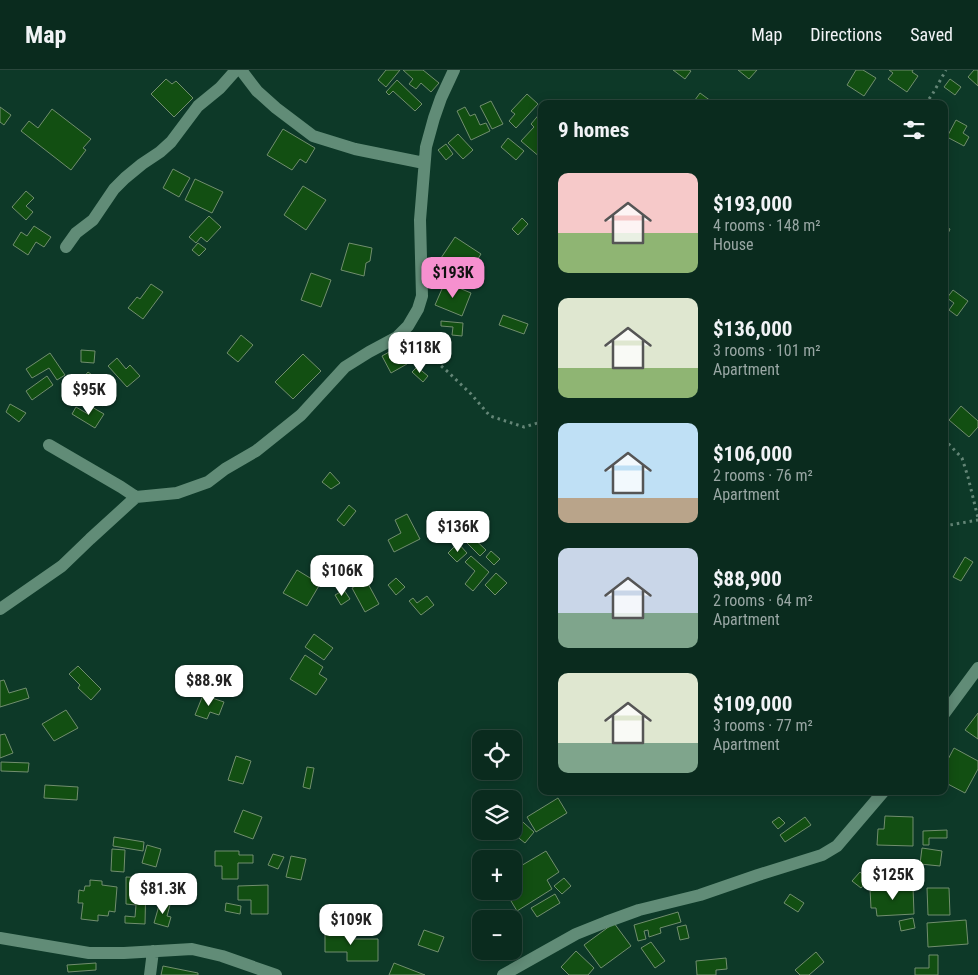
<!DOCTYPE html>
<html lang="en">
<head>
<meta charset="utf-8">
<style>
  :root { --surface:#0a2b1e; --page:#18372b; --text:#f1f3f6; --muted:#99a7a4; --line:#2a473c; --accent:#f690cf }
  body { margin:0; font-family:"Roboto Condensed",sans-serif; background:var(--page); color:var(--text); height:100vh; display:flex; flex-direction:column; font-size:19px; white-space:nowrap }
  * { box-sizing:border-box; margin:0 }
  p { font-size:16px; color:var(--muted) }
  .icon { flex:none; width:28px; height:28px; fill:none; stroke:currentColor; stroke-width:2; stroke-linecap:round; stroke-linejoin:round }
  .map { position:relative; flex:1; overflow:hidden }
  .details { position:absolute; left:538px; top:30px; width:410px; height:695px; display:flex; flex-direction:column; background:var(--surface); border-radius:10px; box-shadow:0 2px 12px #0003,0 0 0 1px var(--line) }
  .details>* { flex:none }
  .fabs { position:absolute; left:472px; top:660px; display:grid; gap:10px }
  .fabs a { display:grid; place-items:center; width:50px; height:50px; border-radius:10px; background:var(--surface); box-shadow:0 2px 12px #0003,0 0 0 1px var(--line); font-size:25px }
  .price { position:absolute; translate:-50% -42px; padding:0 11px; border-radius:10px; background:#fff; color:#222; font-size:16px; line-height:32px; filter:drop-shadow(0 1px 2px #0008) }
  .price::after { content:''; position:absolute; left:50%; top:30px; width:15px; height:11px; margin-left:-8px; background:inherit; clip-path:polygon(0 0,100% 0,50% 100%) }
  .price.on { background:var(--accent); color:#111 }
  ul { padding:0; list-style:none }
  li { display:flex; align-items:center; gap:15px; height:125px; padding:0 20px }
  li span { display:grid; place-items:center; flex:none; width:140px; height:100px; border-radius:10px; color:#555 }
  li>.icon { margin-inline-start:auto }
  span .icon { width:60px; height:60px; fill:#fffc; stroke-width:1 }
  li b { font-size:21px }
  h2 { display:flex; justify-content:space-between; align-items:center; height:60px; padding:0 20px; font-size:21px }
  header { display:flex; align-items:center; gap:30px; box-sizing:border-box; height:70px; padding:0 25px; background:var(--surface); border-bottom:1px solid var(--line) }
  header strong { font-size:24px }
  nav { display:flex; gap:28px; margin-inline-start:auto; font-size:18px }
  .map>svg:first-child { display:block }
  .building { fill:#124f12; stroke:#718e6e }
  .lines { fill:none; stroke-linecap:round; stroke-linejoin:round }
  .path { stroke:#648677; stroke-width:3; stroke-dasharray:2.5 4; stroke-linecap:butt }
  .minor { stroke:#618c77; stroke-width:12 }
</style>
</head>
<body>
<header>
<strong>Map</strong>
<nav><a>Map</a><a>Directions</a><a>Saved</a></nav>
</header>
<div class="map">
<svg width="978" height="905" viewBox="0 0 978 905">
  <rect width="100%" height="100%" fill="#0d3928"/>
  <path class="building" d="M386 0H400L386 17 378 10Z
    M403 0H423L439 13 431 22 421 13 416 19 409 14 413 9Z
    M673 0H689L691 1 685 9Z
    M738 0H757L749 9Z
    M856 0H863L876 8 864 26 847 15Z
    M889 0H913L912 2 918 6 907 22 888 9 893 3Z
    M974 0H978V16L968 7Z
    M166 9 172 14 176 11 193 28 174 47 151 24Z
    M950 9 961 17 955 25 944 17Z
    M397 10 422 34 415 41 393 21 389 25 386 22Z
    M700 23 715 34H692Z
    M527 24 538 34 516 58 509 51 515 44 511 41Z
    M491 31 503 54 492 59 480 36Z
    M0 37 11 45 4 55 0 52Z
    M465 37 470 46 475 44 480 55 486 53 490 61 471 70 457 41Z
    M52 39 91 69 83 78 86 80 71 100 21 61 29 51 38 58Z
    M541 42V88L521 71 534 57 531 54Z
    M956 50 967 56 963 63 969 67 964 76 947 67Z
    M283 59 315 78 306 93 300 89 292 100 267 85Z
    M458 64 473 80 463 89 448 73Z
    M508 68 524 81 516 90 501 77Z
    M446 74 453 84 446 90 438 80Z
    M173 99 190 108 179 127 163 118Z
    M195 109 223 122 212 143 185 130Z
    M303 116 326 130 306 160 284 145Z
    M26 121 34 128 26 136 33 142 26 150 12 137Z
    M209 146 221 157 207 172 201 167 196 173 189 167Z
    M522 148 528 154 518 165 512 159Z
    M34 156 51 167 44 177 36 172 28 185 13 175 21 162 27 166Z
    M944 156 950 159 944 173Z
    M455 167 481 184 462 214 435 197Z
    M198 173 206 179 199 186 192 180Z
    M349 173 372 178 370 191 366 193 364 206 341 200Z
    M311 203 331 210 321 237 301 230Z
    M445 212 471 223 462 246 435 235Z
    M151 214 163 222 143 249 128 238 137 227 140 229Z
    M953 220 968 231 957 246 949 240 954 233 947 228Z
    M503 245 528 254 524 264 499 255Z
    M441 251 463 253 462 266 452 265 453 257 441 256Z
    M241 265 253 275 238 292 227 283Z
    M398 277 407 294 391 303 382 286Z
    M81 280 95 281 94 293 81 292Z
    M50 283 65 305 57 310 49 298 32 308 26 299Z
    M303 284 321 301 293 329 275 312Z
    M117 288 126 299 130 295 140 306 127 317 108 296Z
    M417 297 428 306 423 312 412 302Z
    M88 302 95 307 90 314 109 329 103 336 76 316Z
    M47 306 53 315 32 330 26 321Z
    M85 333 104 344 95 358 72 344 76 337 88 344 90 340 83 336Z
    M10 334 26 343 19 352 6 342Z
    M961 336 978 351V357L969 367 949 350Z
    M330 402 340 413 331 419 322 412Z
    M349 435 356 441 344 456 337 450Z
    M407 444 420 469 394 482 388 470 401 463 395 450Z
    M469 464 486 480 480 486 463 469Z
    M458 473 467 483 457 492 448 483Z
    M491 481 500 489 494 495 486 487Z
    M471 486 489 502 473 521 465 514 475 501 465 492Z
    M965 487 973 492 961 511 953 507Z
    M297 500 320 514 307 536 283 523Z
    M496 503 507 513 495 525 485 515Z
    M396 508 405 517 396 525 388 515Z
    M366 510 379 534 365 542 352 518Z
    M344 520 350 529 341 535 335 525Z
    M427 526 434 535 421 545 409 531 413 528 417 533Z
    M314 564 333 578 324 590 305 577Z
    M305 585 323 597 319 604 327 609 316 625 290 609Z
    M78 596 101 619 91 630 78 618 80 615 69 604Z
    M4 610 9 623 26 618 29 628 0 637V611Z
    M203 625 224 632 219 645 210 642 207 649 195 645Z
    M66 640 78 658 54 671 42 654Z
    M978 643V669L965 660Z
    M5 664 13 683 0 688V665Z
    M954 678 978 691V699L965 723 944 712V697Z
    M236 686 251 691 243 714 228 710Z
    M1 692 29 693 28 702 1 701Z
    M307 697 314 698 310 719 303 717Z
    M45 715 78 717 77 730 44 728Z
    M558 728 567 743 536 762 527 747Z
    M243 740 262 747 253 769 234 762Z
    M515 745 534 762 525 773 510 761H514V747Z
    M885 746 913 747V776L877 775 878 759H884Z
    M779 747 785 753 778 759 772 752Z
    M805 747 811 755 785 772 780 765Z
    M947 760V768H929V775H923V761Z
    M114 767 144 772 143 781 113 776Z
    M147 775 161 779 156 797 142 793Z
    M922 778 942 781 940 796 920 794Z
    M112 779 125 780 124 802 111 801Z
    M215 781H239V785H253V793H238V809H222V796H215Z
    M546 781 559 802 547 810 552 819 517 841 505 821H514V800Z
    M273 784 284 787 278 799 268 795Z
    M291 786 306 789 301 810 286 807Z
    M860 802 869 809 861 818 852 811Z
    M126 807 146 808 145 854 125 853V846L135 847 136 835 126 834Z
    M564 808 571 816 562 824 554 816Z
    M90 810 102 811V815L117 817 115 842 109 841 108 846 98 845V851L81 849 83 833H78L79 820 84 821 85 816H90Z
    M268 815V844H251V830H238V816Z
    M913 817 914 844 877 846 876 838H871L870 819Z
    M927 818H949L950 845H928Z
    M555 824 560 833 537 847 531 838Z
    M790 824 804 833 798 842 784 833Z
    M160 832 170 835 167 846 171 847 168 857 154 853Z
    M226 833 241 836 240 844 225 841Z
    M678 842 681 852 660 858 661 863 649 867 648 860 644 861 646 869 638 871 634 855Z
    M913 848 915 858 901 861 899 851Z
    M966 850 968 874 928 877 927 853Z
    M614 853 631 876 601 898 584 875Z
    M686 855 689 868 680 870 677 857Z
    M325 860H352V869H378V891H347V882H325Z
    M424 860 444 867 438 882 418 875Z
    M651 872 665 891 655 898 641 878Z
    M576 881 594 898 588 905H569L561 897Z
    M816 882 824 892 809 905H800L795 900Z
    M929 885H938V905H915V898H929Z
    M726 888 727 899 716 900V905H697L696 891Z
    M96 893V900L68 902 67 895Z
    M394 893 425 905H389Z
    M163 896 198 903V905H161Z"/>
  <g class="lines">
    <path class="path" d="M925 34 932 25 946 0
      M412 270 448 302 471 324 490 346 524 357 541 352
      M944 369 962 388 968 407 978 448
      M944 456 978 450"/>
    <path class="minor" d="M241 0 257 21 276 38 313 66 355 79 424 93
      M66 177 76 163 93 150 114 119 125 108 142 94 160 82 171 72 198 36 220 18 236 0
      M49 375 121 417 136 427 177 423 208 412 225 399 256 381 301 345 345 297 369 282 397 267 408 256 418 239 422 226 420 150 426 77 434 48 441 28 454 0
      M0 539 62 496 90 469 136 427
      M944 644 978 598
      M0 868 89 883H124L192 879 222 886 276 905
      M150 905 153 881
      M503 905 576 864 606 852 639 840 700 825 758 805 822 785 837 776 884 721"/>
  </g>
</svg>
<div class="fabs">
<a><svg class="icon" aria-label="locate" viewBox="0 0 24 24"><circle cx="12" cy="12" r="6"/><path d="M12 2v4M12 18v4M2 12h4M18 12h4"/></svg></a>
<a><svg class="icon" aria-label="layers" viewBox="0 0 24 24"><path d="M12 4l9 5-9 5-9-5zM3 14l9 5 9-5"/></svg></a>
<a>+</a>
<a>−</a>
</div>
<b class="price on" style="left:453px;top:229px">$193K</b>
<b class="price" style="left:420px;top:304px">$118K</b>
<b class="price" style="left:89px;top:346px">$95K</b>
<b class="price" style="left:458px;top:483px">$136K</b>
<b class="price" style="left:342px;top:527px">$106K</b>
<b class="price" style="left:209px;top:637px">$88.9K</b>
<b class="price" style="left:893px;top:831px">$125K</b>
<b class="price" style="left:163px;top:845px">$81.3K</b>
<b class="price" style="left:351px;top:876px">$109K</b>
<section class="details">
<h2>9 homes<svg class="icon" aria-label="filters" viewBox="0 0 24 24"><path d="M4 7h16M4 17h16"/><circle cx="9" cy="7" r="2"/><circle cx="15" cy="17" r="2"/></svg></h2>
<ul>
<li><span style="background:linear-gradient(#f6c9c9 60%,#8fb573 0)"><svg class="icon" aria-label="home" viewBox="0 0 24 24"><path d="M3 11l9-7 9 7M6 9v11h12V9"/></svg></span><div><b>$193,000</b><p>4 rooms · 148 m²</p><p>House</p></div></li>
<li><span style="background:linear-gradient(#dfe7d0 70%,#8fb573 0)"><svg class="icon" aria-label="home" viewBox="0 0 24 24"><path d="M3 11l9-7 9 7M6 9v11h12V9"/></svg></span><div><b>$136,000</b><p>3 rooms · 101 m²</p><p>Apartment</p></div></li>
<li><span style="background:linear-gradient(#bfe0f5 75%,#b9a48a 0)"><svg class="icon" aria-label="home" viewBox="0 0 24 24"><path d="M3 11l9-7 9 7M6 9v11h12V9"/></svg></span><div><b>$106,000</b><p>2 rooms · 76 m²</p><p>Apartment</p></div></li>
<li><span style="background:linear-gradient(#c9d6e8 65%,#7fa58c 0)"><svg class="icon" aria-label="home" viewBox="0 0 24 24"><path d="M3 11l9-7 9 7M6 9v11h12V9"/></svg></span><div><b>$88,900</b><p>2 rooms · 64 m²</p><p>Apartment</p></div></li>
<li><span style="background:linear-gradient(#dfe7d0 70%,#7fa58c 0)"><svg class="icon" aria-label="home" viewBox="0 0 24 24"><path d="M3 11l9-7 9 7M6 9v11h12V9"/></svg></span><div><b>$109,000</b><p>3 rooms · 77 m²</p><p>Apartment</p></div></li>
</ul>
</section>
</div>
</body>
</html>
